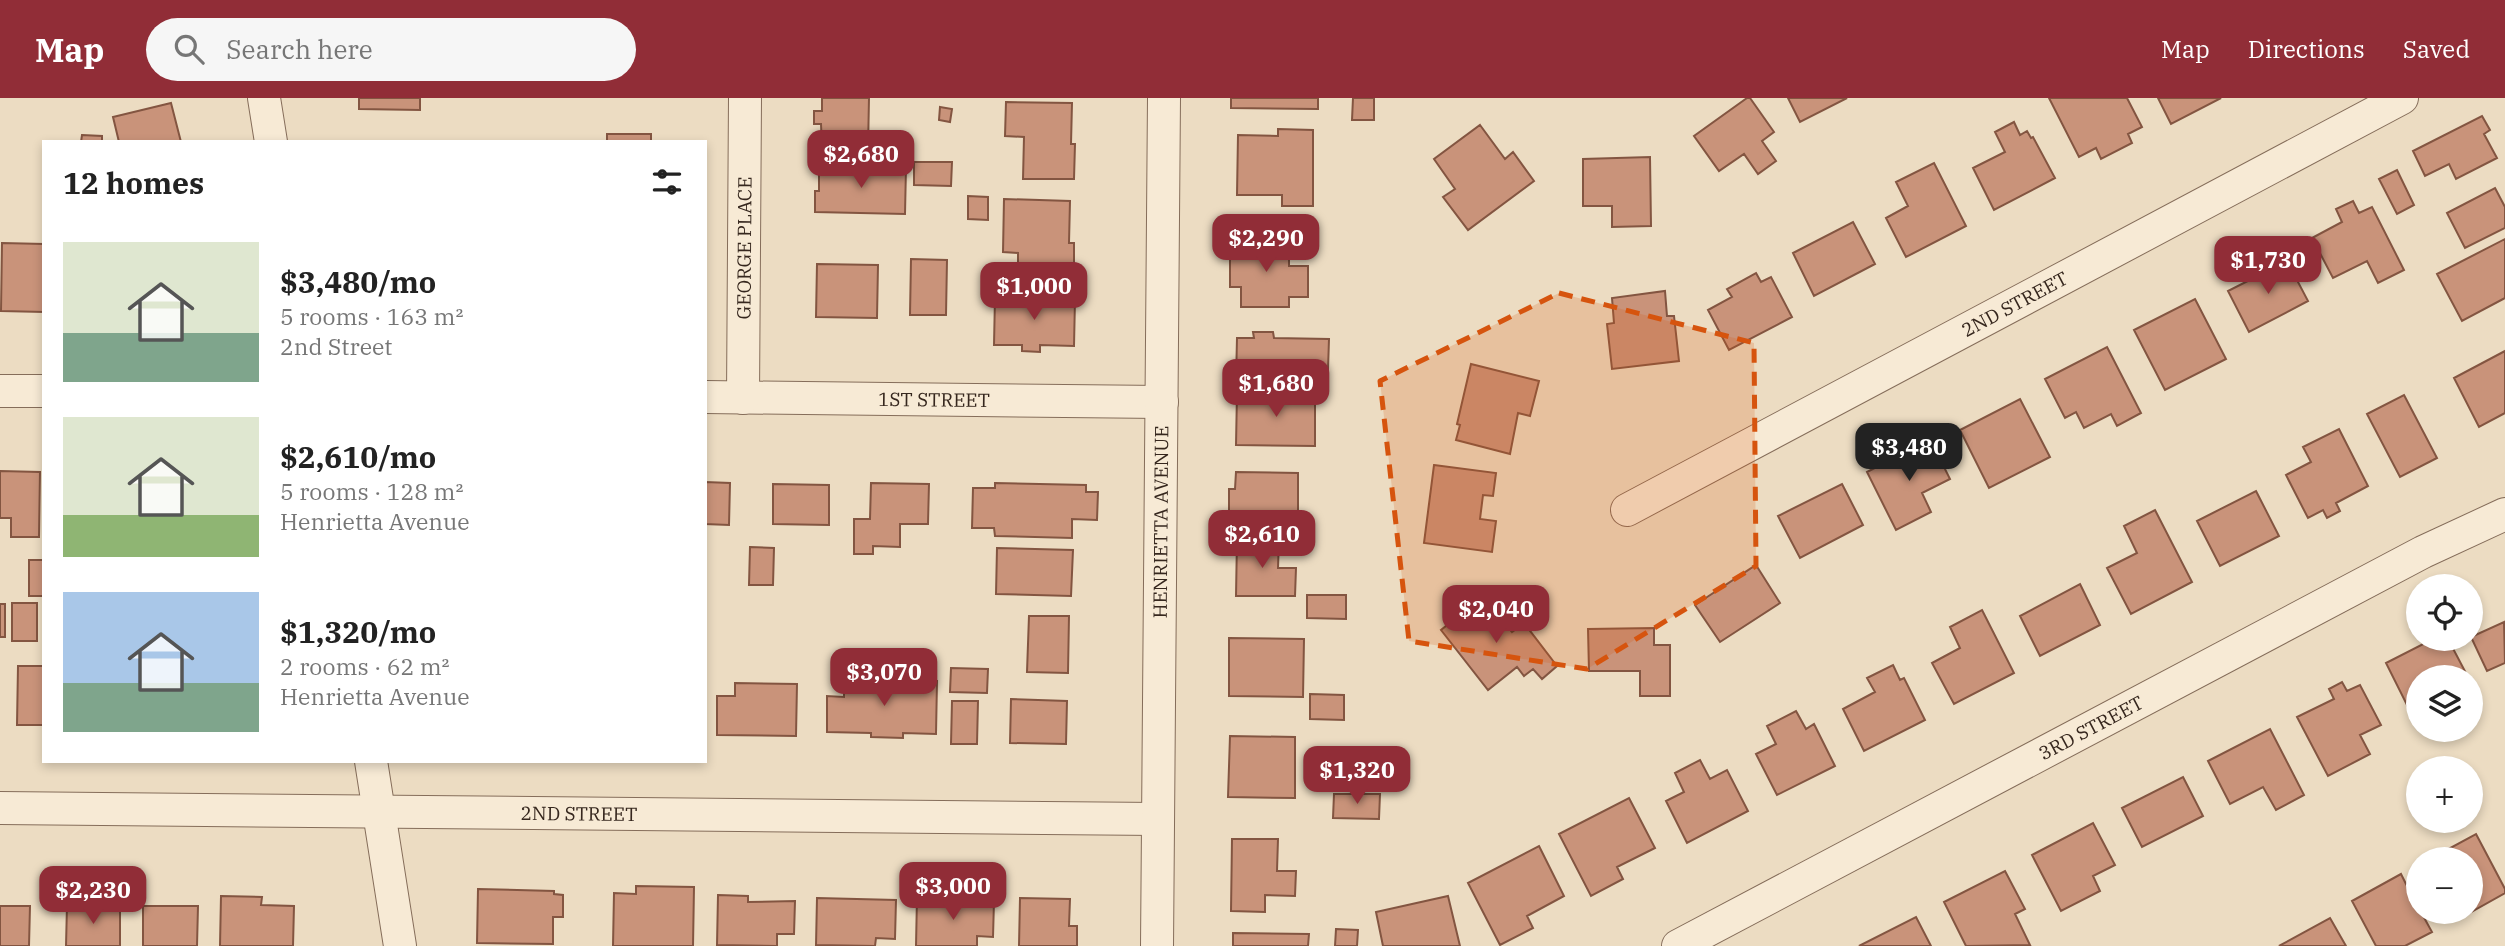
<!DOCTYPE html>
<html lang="en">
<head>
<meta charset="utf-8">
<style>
  :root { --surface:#fff; --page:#f6f6f6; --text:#222; --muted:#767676; --accent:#912d37 }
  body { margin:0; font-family:"IBM Plex Serif",serif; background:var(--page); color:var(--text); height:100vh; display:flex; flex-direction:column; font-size:26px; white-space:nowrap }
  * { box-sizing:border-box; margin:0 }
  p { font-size:23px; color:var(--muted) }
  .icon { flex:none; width:38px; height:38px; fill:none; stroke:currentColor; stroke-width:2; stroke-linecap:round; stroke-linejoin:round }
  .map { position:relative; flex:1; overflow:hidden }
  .panel { position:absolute; left:42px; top:42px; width:665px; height:623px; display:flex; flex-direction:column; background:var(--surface); border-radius:0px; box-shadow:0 4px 10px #0003 }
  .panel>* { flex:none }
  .controls { position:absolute; left:2406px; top:476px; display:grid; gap:14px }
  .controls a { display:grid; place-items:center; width:77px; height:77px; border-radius:50%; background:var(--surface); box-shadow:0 4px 10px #0003; font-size:35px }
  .price { position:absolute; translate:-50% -60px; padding:0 16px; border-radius:14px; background:var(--accent); color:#fff; font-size:23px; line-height:46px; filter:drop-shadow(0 2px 4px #0008) }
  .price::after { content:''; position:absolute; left:50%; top:42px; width:21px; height:16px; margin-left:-10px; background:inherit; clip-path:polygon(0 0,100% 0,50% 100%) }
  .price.current { background:#222; color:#fff }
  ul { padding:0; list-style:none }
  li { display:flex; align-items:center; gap:21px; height:175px; padding:0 21px }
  li span { display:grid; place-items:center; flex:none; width:196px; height:140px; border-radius:0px; color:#555 }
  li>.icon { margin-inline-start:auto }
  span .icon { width:84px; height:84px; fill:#fffc; stroke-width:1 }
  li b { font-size:30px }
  h2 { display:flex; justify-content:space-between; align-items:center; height:84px; padding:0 21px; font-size:30px }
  header { display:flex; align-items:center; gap:42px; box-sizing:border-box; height:98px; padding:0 35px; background:var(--accent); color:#fff }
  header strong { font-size:33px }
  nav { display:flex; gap:38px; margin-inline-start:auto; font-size:24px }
  .search { width:490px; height:63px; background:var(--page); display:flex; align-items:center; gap:18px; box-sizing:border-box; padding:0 24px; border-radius:38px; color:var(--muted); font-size:26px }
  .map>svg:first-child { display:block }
  .building { fill:#c9937a; stroke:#835541; stroke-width:2 }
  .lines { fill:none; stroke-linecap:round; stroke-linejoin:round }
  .street-casing { stroke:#856d5a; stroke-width:34 }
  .street { stroke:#f7ead5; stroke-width:32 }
  .marked { fill:#d6540e; fill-opacity:0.2; stroke:#d6540e; stroke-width:5; stroke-dasharray:14 9; stroke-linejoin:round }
  .labels { text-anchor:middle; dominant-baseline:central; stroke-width:5; stroke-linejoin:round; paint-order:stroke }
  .street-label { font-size:19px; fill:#36271e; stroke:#f4e7d2 }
</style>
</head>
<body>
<header>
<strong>Map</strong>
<div class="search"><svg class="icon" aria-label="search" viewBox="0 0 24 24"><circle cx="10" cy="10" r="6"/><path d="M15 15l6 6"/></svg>Search here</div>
<nav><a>Map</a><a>Directions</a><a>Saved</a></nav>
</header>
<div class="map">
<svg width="2505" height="848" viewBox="0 0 2505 848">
  <rect width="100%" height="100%" fill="#ecdcc2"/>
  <path class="building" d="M359 0H420V12L359 11Z
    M822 0H869L868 52 822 51 821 26H814V13H822Z
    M1231 0H1318V11L1231 10Z
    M1353 0H1374V22H1352Z
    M1747 0H1750L1774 34 1762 43 1776 63 1758 76 1744 56 1719 73 1694 38Z
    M1788 0H1847L1800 24Z
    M2049 0H2127L2142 29 2128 36 2132 45 2101 61 2096 50 2079 59Z
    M2158 0H2221L2171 26Z
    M1006 4 1072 5 1071 46H1075L1074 81H1023L1024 39 1005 38Z
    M171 5 181 44H119L113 19Z
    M940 9 952 11 950 24 939 22Z
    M2482 18 2490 32 2484 36 2497 60 2456 81 2449 66 2425 78 2413 53Z
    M2014 24 2020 37 2027 33 2031 40 2033 39 2055 80 1994 112 1973 70 2005 54 1995 34Z
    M1480 27 1505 61 1513 54 1534 83 1468 132 1443 99 1455 91 1434 61Z
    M1278 31 1313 32V108H1282V97H1237L1238 37 1278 38Z
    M607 36H651V44H607Z
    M82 37 102 38V44H81Z
    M1650 59 1651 128 1612 129V108H1583V61Z
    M914 64H952L951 88 914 87Z
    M1934 65 1966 128 1906 159 1886 120 1908 108 1896 84Z
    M819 67 906 69 905 116 815 114V93H819Z
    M2397 72 2414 107 2397 116 2379 81Z
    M2495 90 2505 109V130L2465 150 2447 115Z
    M968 98 988 99V122L968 121Z
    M1004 101 1070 103 1069 145H1074V181H1018V155L1003 154Z
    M2353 103 2359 115 2372 109 2404 172 2378 185 2367 163 2333 180 2312 140 2342 124 2336 111Z
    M1853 124 1875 166 1814 198 1793 155Z
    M2505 141V200L2462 223 2437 176Z
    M1230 143 1289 144V168H1308V199H1289V209H1241V189H1230Z
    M2 145 44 146V214L1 213Z
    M911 161 947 162 946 217H910Z
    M2287 163 2308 203 2249 234 2228 193Z
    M817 166 878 167 877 220 816 219Z
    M1756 175 1761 184 1771 179 1792 219 1729 252 1708 212 1732 199 1727 191Z
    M1665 193 1667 218H1674L1679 263 1612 271 1607 226 1614 225 1612 200Z
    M995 199 1075 201 1074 248 1040 247V254L1022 253V247H994Z
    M2195 201 2226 261 2165 292 2134 232Z
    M1253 234H1273L1274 240 1329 241 1328 272H1300V283H1236L1237 240H1254Z
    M2107 249 2141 315 2117 328 2111 316 2084 330 2076 314 2065 320 2045 281Z
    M2505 253V315L2479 329 2454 280Z
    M1471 266 1539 283 1530 318 1518 315 1510 356 1456 342 1460 327 1457 326Z
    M1237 295H1315V348L1236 347Z
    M2404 297 2437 360 2400 379 2367 316Z
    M2020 301 2050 359 1989 390 1960 332Z
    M2339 331 2368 388 2336 405 2340 413 2327 420 2323 412 2308 420 2286 377 2311 364 2303 349Z
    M1930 341 1950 381 1922 395 1931 414 1896 432 1867 374Z
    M1434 367 1496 375 1493 398 1483 397 1480 421 1496 423 1492 454 1424 445Z
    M0 373 40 374 39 439H11V420H0Z
    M1236 374 1298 375V415L1229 414V391H1235Z
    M705 384 730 385 729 427 705 426Z
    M871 385 929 386 928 426H900V449L873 448V456H854V421H870Z
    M995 385 1086 387V394H1098L1097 422 1072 421V440L995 438 994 430H972L973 390H995Z
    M773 386 829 387V427L773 426Z
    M1842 386 1863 427 1800 460 1778 418Z
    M2256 393 2279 438 2220 468 2197 423Z
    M2155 412 2192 484 2131 516 2107 470 2137 455 2124 428Z
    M1237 441H1279L1278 470H1296L1295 498H1236Z
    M750 449 774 450 773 487H749Z
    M997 450 1073 452 1071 498 996 496Z
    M29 462H44V498H29Z
    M1756 467 1780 505 1720 544 1695 507Z
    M2080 486 2100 527 2040 558 2020 518Z
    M1307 497H1346V521L1307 520Z
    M1484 498 1512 534 1524 525 1557 568 1542 581 1533 571 1524 578 1517 569 1488 592 1441 532Z
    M12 505H37V543H12Z
    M0 506H5V539H0Z
    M1982 512 2014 575 1954 606 1932 565 1960 550 1950 529Z
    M1029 518H1069L1068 575 1027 574Z
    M2504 524 2505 565 2487 573 2471 539Z
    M1654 530V547H1670V598H1640V573H1589L1588 531Z
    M1229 540 1304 541 1303 599 1229 598Z
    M2433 541H2448L2468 579H2418V609L2410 613 2386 565Z
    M1893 567 1900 582 1904 580 1925 622 1864 653 1843 611 1875 594 1867 580Z
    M18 568H44V627H17Z
    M951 570 988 571 987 595 950 594Z
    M844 581 937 583 936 636 903 635V640L871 639V635L827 634V598L844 599Z
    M2342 584 2347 593 2360 587 2381 627 2360 637 2370 656 2328 678 2297 619 2334 601 2329 591Z
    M735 585 797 586 796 638 717 637V598H735Z
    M1310 596 1344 597V622L1310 621Z
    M1011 601 1067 603 1066 646 1010 645Z
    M952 603H978L977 646H951Z
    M1796 613 1806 631 1814 626 1835 668 1777 697 1756 656 1776 646 1767 628Z
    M2270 631 2304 697 2276 712 2263 689 2230 706 2208 663Z
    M1230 638 1295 639V700L1228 699Z
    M1700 662 1710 681 1727 672 1748 713 1687 745 1666 703 1684 694 1675 675Z
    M2183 679 2203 718 2142 749 2122 710Z
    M1334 696H1380L1379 721 1333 720Z
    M1629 700 1655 750 1617 769 1623 781 1591 798 1559 736Z
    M2093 725 2115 767 2093 778 2100 793 2061 813 2032 757Z
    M2476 736 2505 791V795L2457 822 2452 814H2471V761H2430Z
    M1232 741H1278L1277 773H1296L1295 798 1265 797V814L1231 813Z
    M1539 748 1564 798 1527 818 1533 830 1500 847 1468 785Z
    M2005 773 2025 811 2015 816 2030 847 1966 848 1944 804Z
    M2401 776 2418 810V814H2421L2432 834 2405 848H2376L2352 803Z
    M636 788 694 789 693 848H613L614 795 636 796Z
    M478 791 554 793V796L563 797V819H553V846L477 845Z
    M718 797 748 798V804L795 803 794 836H777V848L717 847Z
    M221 798 262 799 261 807 294 808 293 848H220Z
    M1448 798 1460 848H1383L1376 814Z
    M917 799H947V803H994L993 839 977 838V848H916Z
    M817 800 896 802 895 841 876 840 875 848 816 847Z
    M1020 800 1070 801 1069 828H1077V848H1019Z
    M67 807 120 808V848H66Z
    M0 808H30L29 848H0Z
    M143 808H198L197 848H143Z
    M1916 819 1931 848H1859Z
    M2330 820 2346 848H2279Z
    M1336 831 1358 832 1357 848H1335Z
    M1233 835 1309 836 1308 848H1233Z"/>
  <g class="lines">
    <defs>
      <g id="street">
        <path d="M264 0 271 44"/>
        <path d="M0 293H44"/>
        <path id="s1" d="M705 299 1162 304"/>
        <path id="s2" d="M743 300 745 0"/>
        <path id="s3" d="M1627 412 2402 0"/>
        <path d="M371 663 400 848"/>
        <path id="s4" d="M0 710 1158 721"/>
        <path id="s5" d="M1157 848 1164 0"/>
        <path id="s6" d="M1678 848 2423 454 2505 416"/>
      </g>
    </defs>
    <use href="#street" class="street-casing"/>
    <use href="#street" class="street"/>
  </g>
  <path class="marked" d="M1559 195 1754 245 1756 468 1587 571 1409 543 1380 283Z"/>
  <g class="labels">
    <g class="street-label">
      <text stroke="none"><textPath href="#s2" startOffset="150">GEORGE PLACE</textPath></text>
      <text stroke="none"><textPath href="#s3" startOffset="439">2ND STREET</textPath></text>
      <text stroke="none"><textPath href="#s1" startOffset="229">1ST STREET</textPath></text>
      <text stroke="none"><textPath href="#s5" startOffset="424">HENRIETTA AVENUE</textPath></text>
      <text stroke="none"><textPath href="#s6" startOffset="467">3RD STREET</textPath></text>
      <text stroke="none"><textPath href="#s4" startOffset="579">2ND STREET</textPath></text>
    </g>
  </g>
</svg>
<div class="controls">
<a><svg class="icon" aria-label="locate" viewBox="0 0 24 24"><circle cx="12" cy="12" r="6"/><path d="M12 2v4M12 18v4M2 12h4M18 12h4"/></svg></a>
<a><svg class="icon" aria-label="layers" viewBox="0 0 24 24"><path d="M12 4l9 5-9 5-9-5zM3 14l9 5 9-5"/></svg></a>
<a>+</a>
<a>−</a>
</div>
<b class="price" style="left:861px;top:92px">$2,680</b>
<b class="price" style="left:1266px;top:176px">$2,290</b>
<b class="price" style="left:2268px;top:198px">$1,730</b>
<b class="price" style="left:1034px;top:224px">$1,000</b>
<b class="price" style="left:1276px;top:321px">$1,680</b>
<b class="price current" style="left:1909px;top:385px">$3,480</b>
<b class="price" style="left:1262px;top:472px">$2,610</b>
<b class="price" style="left:1496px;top:547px">$2,040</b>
<b class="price" style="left:884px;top:610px">$3,070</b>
<b class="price" style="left:1357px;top:708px">$1,320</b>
<b class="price" style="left:953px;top:824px">$3,000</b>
<b class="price" style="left:93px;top:828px">$2,230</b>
<section class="panel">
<h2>12 homes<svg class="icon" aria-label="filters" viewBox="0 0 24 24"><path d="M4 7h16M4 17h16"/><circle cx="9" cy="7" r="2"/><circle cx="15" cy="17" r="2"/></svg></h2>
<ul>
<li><span style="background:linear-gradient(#dfe7d0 65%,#7fa58c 0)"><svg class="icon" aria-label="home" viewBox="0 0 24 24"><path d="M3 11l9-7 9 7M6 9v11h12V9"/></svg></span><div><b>$3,480/mo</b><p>5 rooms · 163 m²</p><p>2nd Street</p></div></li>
<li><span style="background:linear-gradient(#dfe7d0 70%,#8fb573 0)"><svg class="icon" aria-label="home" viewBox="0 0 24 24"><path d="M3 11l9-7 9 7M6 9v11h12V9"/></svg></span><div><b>$2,610/mo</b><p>5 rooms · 128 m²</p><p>Henrietta Avenue</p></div></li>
<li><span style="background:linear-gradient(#a9c7e8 65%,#7fa58c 0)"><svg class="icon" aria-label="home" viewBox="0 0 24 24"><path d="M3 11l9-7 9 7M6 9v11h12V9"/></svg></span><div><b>$1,320/mo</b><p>2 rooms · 62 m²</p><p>Henrietta Avenue</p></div></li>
</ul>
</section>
</div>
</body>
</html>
